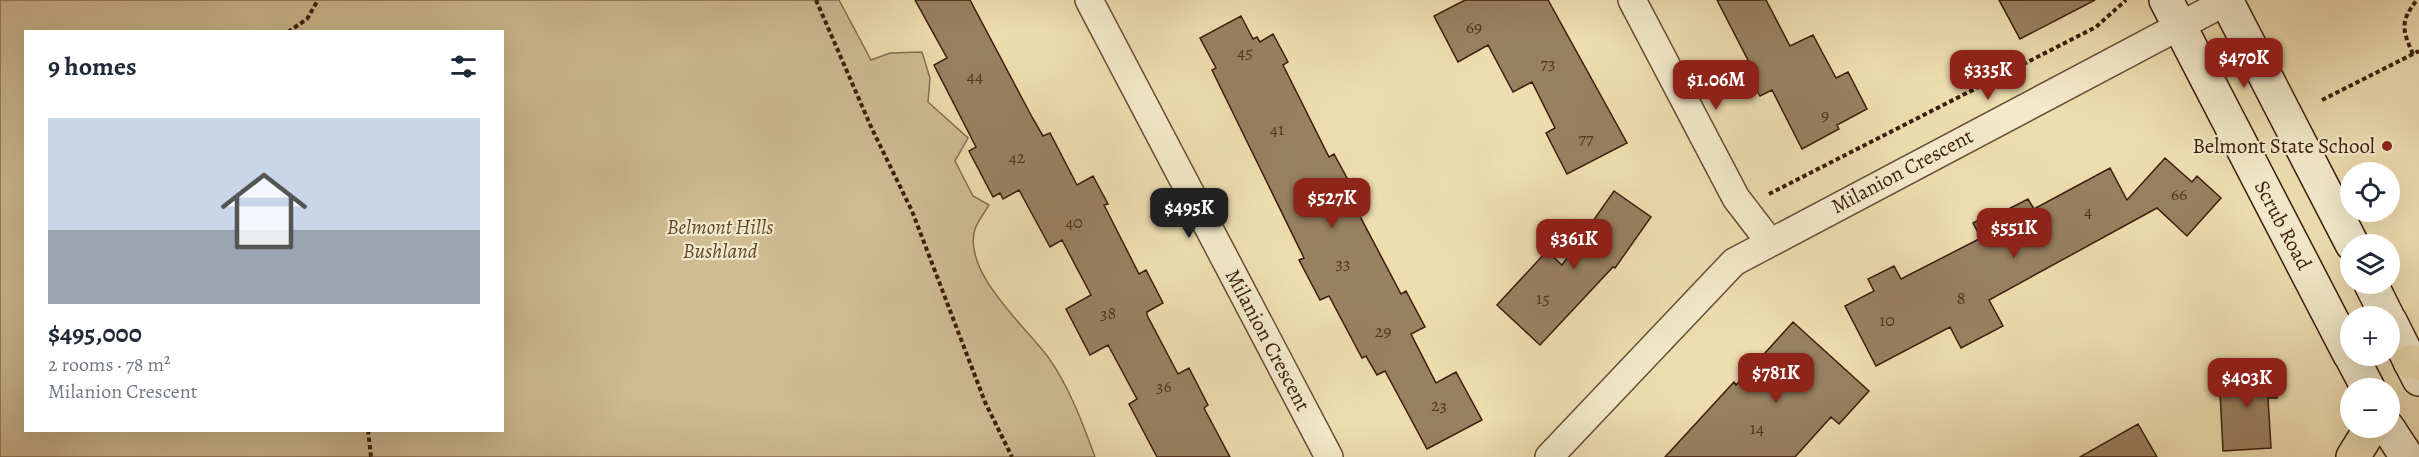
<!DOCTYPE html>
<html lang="en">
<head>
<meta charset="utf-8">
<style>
  :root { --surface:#fff; --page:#f6f6f7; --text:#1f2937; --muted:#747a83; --accent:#8f2418 }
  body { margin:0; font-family:Alegreya,serif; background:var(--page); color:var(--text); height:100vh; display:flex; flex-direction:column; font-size:22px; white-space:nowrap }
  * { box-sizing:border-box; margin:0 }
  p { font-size:20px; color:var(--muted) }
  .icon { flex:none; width:33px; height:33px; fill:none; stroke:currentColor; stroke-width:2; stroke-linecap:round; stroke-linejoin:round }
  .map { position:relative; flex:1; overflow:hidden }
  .side { position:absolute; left:24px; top:30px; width:480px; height:402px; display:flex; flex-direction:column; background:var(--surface); border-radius:0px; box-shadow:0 6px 24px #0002 }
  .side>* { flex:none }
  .controls { position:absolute; left:2340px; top:162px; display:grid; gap:12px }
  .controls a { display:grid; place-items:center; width:60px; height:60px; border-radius:50%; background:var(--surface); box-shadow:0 6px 24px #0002; font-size:30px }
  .price { position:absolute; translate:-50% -51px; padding:0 14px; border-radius:12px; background:var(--accent); color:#fff; font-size:20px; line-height:39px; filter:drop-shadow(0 2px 3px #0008) }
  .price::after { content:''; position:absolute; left:50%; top:36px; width:18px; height:14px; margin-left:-9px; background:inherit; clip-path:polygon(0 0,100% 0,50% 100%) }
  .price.selected { background:#222; color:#fff }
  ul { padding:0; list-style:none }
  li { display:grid; align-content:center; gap:12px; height:318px; padding:0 24px }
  li span { display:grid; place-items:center; height:186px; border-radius:0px; color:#555 }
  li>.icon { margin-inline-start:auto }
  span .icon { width:108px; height:108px; fill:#fffc; stroke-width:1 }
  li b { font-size:26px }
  h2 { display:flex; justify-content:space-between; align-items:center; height:72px; padding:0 24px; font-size:26px }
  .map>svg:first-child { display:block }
  .green { fill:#cfbc93; stroke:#866c50; stroke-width:1.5; fill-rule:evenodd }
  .building { fill:#988161; stroke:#3c1d0d; stroke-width:1.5 }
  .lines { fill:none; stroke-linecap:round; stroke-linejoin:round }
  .minor-casing { stroke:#684d36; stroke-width:30 }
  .secondary-casing { stroke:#3c1d0d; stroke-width:36 }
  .trunk-casing { stroke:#3c1d0d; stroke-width:36 }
  .path { stroke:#3c1d0d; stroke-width:4; stroke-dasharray:4.5 3; stroke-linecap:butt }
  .minor { stroke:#f3e9cb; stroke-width:27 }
  .secondary { stroke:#f3e9cb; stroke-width:33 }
  .trunk { stroke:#edddaf; stroke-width:33 }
  .poi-dot { fill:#8f2418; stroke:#f3e9cb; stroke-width:2 }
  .labels { text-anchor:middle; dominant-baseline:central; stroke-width:4.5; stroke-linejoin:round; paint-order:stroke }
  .number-label { font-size:18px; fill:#533622 }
  .poi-label { font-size:21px; fill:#3c1d0d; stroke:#f3e9cb; text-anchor:end }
  .street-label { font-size:21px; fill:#3c1d0d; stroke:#f3e9cb }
  .park-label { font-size:21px; font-style:italic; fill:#61452e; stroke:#f3e9cb }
</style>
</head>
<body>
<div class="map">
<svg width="2419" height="457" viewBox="0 0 2419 457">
  <rect width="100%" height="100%" fill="#edddaf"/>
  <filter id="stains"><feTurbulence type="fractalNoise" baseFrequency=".00333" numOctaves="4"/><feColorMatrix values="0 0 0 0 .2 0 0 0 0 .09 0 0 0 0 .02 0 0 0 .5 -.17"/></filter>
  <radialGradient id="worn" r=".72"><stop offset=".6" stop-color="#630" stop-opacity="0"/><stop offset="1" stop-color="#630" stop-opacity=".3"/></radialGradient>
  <path class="green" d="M0 0H839L871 60 890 53 922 52 930 78 928 102 968 138 955 161 973 196 989 205C985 212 978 221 975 229 962 272 1025 326 1048 357 1069 386 1083 424 1095 457H0ZM26 32H502V430H26Z"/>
  <path class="building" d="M915 0H970L1032 117 1043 136 1050 133 1077 185 1093 176 1108 204 1104 205 1139 274 1146 270 1163 303 1147 312V315L1178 374 1189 368 1208 405 1204 408 1230 457H1157L1129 404 1137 399 1108 345 1090 355 1066 309 1091 295 1062 240 1050 247 1019 190 1003 199 1000 193 993 197 969 151 976 147 934 65 947 58Z
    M1465 0H1548L1627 143 1567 174 1546 133 1555 128 1532 82 1513 92 1488 45 1458 62 1434 16Z
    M1717 0H1766L1790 46 1813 35 1836 78 1848 72 1867 109 1837 125 1839 129 1802 149 1772 90 1760 96 1746 71 1752 68Z
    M1999 0H2095L2020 39Z
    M1241 16 1253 39 1257 37 1260 42 1273 34 1288 62 1283 65 1329 157 1334 154 1359 200 1353 203 1401 294 1406 291 1425 327 1411 334 1436 383 1456 372 1482 420 1427 449 1385 371 1377 375 1366 356 1362 358 1329 296 1320 300 1299 260 1304 258 1212 70 1216 68 1200 38Z
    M2165 158 2192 182 2197 176 2221 198 2187 236 2157 208 1989 300 2003 326 1961 348 1950 327 1876 366 1845 306 1874 291 1868 279 1894 266 1901 279 1981 238 1973 223 1995 211 1997 215 2028 199 2034 209 2110 168 2127 200Z
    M1614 191 1651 217 1615 268 1613 267 1540 345 1497 305 1547 251 1562 265Z
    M1793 322 1869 391 1839 424 1831 417 1795 457H1665L1734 382 1736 385Z
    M2276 370 2277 398H2268L2271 448 2223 451 2219 373Z
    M2138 424 2157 457H2080Z"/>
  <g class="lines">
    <defs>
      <path id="minor" d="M1089 0 1329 457
        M1632 0 1736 198 1769 241
        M1549 457 1734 262 2227 1"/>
      <path id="secondary" d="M2166 0 2350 355
        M2226 0 2352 244
        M2371 284 2387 316
        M2390 321 2419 379
        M2351 356 2368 388
        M2388 428 2407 457"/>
      <path id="trunk" d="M2410 362 2419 363
        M2353 457 2371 428"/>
    </defs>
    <use href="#minor" class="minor-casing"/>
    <use href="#secondary" class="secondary-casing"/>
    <use href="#trunk" class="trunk-casing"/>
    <path class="path" d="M816 0 872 129 912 211 985 402 1012 457
      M288 32 307 19 318 0
      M2413 54C2402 30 2400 21 2417 0
      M2322 100 2419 51
      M1769 194 2096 27 2126 0
      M368 430 371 457"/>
    <use href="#minor" class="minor"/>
    <use href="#secondary" class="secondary"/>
    <use href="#trunk" class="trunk"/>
  </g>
  <circle class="poi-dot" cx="2387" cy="146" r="6"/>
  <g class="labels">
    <g class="number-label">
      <text x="1474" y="27">69</text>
      <text x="1245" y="52">45</text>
      <text x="1548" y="63">73</text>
      <text x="975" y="76">44</text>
      <text x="1825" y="115">9</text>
      <text x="1277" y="129">41</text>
      <text x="1586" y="138">77</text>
      <text x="1017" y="157">42</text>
      <text x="2179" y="194">66</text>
      <text x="2088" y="211">4</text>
      <text x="1074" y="222">40</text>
      <text x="1343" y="263">33</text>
      <text x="1543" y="298">15</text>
      <text x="1961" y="298">8</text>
      <text x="1108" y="313">38</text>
      <text x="1887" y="320">10</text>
      <text x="1383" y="331">29</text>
      <text x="1164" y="386">36</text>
      <text x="1439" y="405">23</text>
      <text x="1757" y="428">14</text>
    </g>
    <g class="poi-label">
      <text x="2375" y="146">Belmont State School</text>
    </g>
    <g class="street-label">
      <text transform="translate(1902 171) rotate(-28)">Milanion Crescent</text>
      <text transform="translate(2283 225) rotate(62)">Scrub Road</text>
      <text transform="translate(1268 340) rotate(62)">Milanion Crescent</text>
    </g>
    <g class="park-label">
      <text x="720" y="227">Belmont Hills<tspan x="720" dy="24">Bushland</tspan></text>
    </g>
  </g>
  <rect width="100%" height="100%" filter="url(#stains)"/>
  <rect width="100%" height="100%" fill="url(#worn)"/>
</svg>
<div class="controls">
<a><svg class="icon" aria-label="locate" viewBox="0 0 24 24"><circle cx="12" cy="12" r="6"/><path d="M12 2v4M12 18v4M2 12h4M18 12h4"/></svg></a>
<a><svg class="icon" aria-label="layers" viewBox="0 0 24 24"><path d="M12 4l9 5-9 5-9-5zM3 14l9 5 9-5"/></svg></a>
<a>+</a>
<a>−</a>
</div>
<b class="price" style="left:2244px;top:89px">$470K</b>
<b class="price" style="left:1988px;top:101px">$335K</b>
<b class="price" style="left:1716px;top:111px">$1.06M</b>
<b class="price" style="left:1332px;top:229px">$527K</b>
<b class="price selected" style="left:1189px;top:239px">$495K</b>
<b class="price" style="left:2014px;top:259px">$551K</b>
<b class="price" style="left:1574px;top:270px">$361K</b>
<b class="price" style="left:1776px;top:404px">$781K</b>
<b class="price" style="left:2247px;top:409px">$403K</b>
<section class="side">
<h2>9 homes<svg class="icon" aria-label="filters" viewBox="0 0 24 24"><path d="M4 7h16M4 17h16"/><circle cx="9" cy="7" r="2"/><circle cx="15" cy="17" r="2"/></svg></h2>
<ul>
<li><span style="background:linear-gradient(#c9d6e8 60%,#9aa5b1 0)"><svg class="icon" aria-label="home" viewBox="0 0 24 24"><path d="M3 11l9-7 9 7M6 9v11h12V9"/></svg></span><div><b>$495,000</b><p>2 rooms · 78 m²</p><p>Milanion Crescent</p></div></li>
</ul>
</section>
</div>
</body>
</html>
